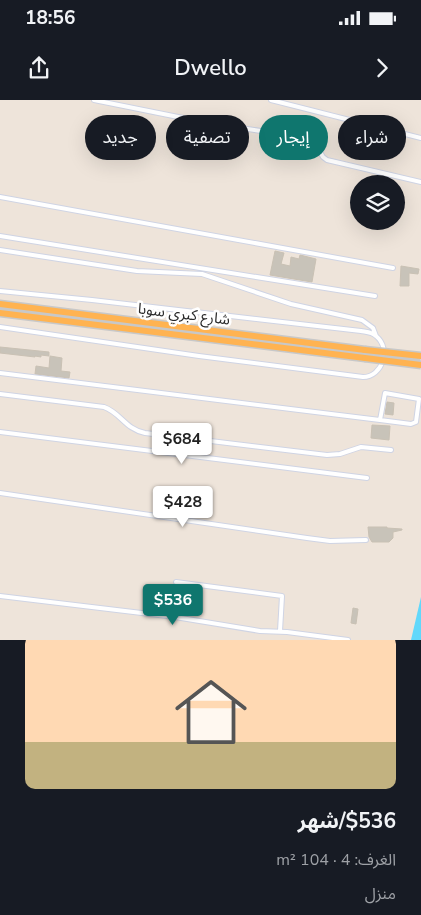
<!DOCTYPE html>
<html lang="ar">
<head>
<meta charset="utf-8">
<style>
  :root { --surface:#171b24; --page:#242831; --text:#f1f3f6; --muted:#9ea1a6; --accent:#0f766e }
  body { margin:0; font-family:"Nunito Sans","Noto Sans Arabic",sans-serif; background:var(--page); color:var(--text); direction:rtl; height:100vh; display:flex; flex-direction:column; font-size:19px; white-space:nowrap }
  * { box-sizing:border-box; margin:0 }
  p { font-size:16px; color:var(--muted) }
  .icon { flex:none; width:28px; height:28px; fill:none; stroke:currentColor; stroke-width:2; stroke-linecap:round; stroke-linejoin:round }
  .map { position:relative; height:540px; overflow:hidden; direction:ltr }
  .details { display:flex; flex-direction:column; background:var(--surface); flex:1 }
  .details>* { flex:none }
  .banner { position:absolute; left:15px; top:15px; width:391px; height:45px; direction:rtl; display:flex; gap:10px }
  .tools { position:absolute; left:350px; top:75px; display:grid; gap:10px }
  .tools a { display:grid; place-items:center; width:55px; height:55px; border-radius:50%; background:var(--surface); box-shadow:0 5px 20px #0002; font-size:25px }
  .price { position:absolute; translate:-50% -42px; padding:0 11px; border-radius:5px; background:#fff; color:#222; font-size:16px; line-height:32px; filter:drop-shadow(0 1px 2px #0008) }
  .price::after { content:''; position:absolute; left:50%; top:30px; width:15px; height:11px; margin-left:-8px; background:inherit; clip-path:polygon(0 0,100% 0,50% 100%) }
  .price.selected { background:var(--accent); color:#fff }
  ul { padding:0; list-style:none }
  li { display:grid; align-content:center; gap:10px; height:265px; padding:0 25px }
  li span { display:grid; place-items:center; height:155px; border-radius:10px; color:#555 }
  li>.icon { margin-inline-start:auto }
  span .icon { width:90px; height:90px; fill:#fffc; stroke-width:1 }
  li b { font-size:21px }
  .chip { padding:0 18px; border-radius:22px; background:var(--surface); box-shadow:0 5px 20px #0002; font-size:18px; line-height:45px }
  .chip.selected { background:var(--accent); color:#fff }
  .status { display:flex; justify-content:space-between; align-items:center; height:35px; padding:0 25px; background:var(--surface); direction:ltr }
  .status svg { height:14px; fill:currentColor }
  header { display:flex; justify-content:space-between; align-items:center; height:65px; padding:0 25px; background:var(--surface); font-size:22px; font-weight:600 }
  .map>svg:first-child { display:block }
  .water { fill:#61d8fb }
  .building { fill:#c8c3b9; stroke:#c9c1b4 }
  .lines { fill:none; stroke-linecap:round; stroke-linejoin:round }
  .minor-casing { stroke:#cfd4e4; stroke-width:6 }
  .trunk-casing { stroke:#c8c8c8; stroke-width:9 }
  .minor { stroke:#fff; stroke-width:4 }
  .trunk { stroke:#ffb351; stroke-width:6 }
  .trunk-bridge-casing { stroke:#c8c8c8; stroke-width:9; stroke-linecap:butt }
  .trunk-bridge { stroke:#ffb351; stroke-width:6 }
  .labels { text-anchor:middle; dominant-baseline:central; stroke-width:5; stroke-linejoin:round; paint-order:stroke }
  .street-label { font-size:15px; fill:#2a2a2a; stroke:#fff }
</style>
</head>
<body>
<div class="status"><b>18:56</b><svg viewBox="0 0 49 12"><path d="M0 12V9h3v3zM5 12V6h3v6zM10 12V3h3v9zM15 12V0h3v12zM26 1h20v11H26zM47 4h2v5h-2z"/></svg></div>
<header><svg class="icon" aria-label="forward" viewBox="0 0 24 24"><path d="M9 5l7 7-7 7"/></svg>Dwello<svg class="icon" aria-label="share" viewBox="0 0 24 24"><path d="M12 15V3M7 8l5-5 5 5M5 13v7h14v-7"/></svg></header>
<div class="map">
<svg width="421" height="540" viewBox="0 0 421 540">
  <rect width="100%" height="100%" fill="#eee4da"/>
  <path class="water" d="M421 497V540H411Z"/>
  <path class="building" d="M275 151 284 153 281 164 290 166 291 157 299 159 300 155 316 159 312 182 270 175Z
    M401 166 419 169 418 174 409 173V186H400Z
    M0 247 49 252V256L41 255V257L35 256V257L0 253Z
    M50 256 62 258 61 271 70 272 69 278 35 274 36 266 49 268Z
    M387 302 394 303 393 315 385 314Z
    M372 325 390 326 389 340 371 338Z
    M368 427H387V428L402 429V430L393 432V438L389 442H372L369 437Z
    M353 508 358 509 356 524 351 523Z"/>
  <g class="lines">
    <defs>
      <path id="minor" d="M94 0 208 23 288 35 316 45 323 57 327 60 421 82
        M271 0 421 38
        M0 97 393 168
        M0 136 375 196
        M0 150 137 171 202 174 291 204 362 220 373 228 376 236
        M0 191 92 200 361 231C366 232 372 232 376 236 392 249 382 277 363 277L199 256 0 227
        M0 273 380 320 411 324 416 322 419 299 385 293 380 320
        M0 294 104 307C121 313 125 329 145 333L327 355 340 354 361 347 391 350
        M0 332 367 378
        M0 393 307 438 330 441 366 440
        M176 482 282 496 280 531
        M0 496 175 517 260 531 287 532 348 540"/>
      <path id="trunk" d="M0 204 365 250
        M0 213 365 258"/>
    </defs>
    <use href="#minor" class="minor-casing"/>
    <use href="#trunk" class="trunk-casing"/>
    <use href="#minor" class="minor"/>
    <use href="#trunk" class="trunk"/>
    <defs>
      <path id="trunk-bridge" d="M365 250 421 256
        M365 258 421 265"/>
    </defs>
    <use href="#trunk-bridge" class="trunk-bridge-casing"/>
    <use href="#trunk-bridge" class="trunk-bridge"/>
  </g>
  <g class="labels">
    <g class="street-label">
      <text transform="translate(184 214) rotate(7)">شارع كبري سوبا</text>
    </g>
  </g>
</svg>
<div class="tools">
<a><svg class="icon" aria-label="layers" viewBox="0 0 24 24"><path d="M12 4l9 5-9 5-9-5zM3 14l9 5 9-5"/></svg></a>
</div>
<b class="price" style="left:182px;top:365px">$684</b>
<b class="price" style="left:183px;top:428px">$428</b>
<b class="price selected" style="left:173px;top:526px">$536</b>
<div class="banner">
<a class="chip">شراء</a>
<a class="chip selected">إيجار</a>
<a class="chip">تصفية</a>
<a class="chip">جديد</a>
</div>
</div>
<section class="details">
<ul>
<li><span style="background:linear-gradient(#ffd9b3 70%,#c2b280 0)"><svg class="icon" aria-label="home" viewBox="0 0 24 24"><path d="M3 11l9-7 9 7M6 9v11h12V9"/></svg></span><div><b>$536/شهر</b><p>الغرف: 4 · 104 m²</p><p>منزل</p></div></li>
</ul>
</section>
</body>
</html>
